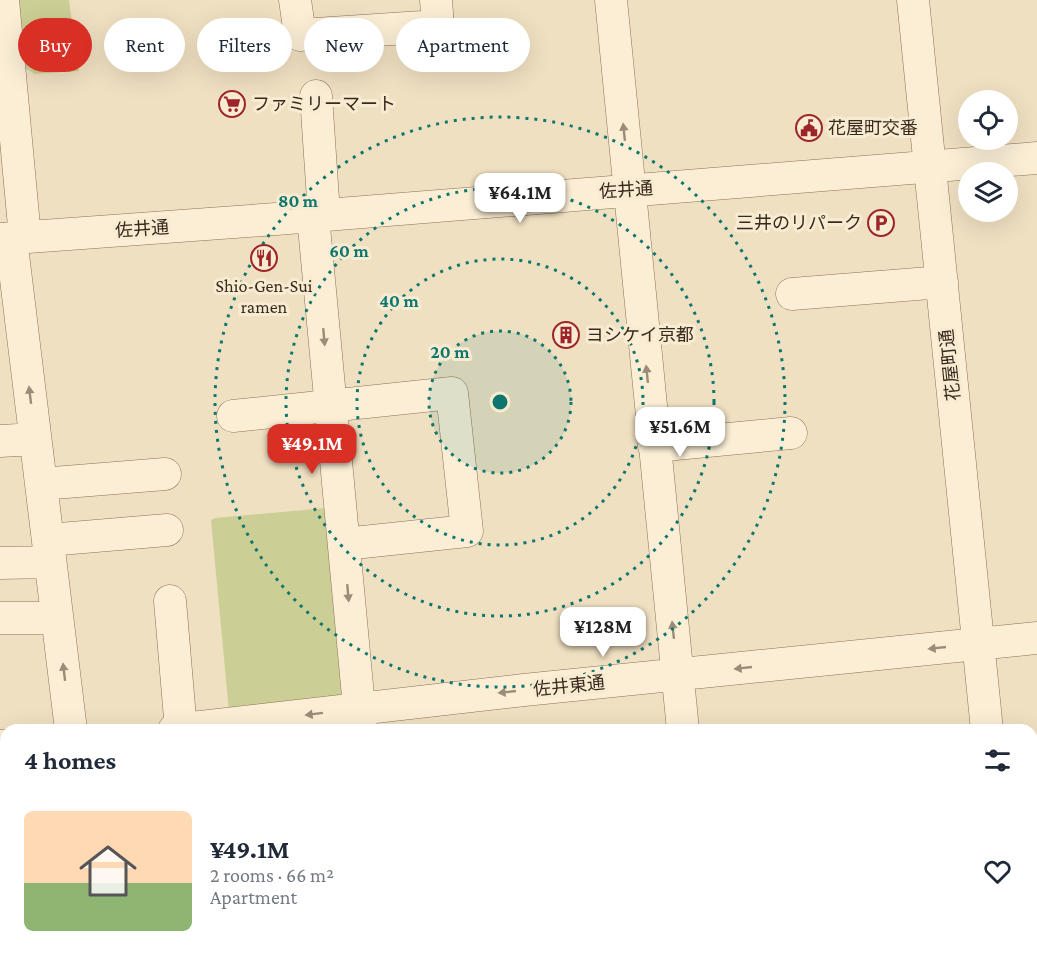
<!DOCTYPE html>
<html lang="en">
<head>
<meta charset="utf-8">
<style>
  :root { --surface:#fff; --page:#f2f2f3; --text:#1f2937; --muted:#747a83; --accent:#d93025 }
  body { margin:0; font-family:"Crimson Pro","Noto Sans JP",serif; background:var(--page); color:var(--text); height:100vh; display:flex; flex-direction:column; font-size:22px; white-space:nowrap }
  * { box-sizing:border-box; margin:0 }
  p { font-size:20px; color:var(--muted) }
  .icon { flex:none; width:33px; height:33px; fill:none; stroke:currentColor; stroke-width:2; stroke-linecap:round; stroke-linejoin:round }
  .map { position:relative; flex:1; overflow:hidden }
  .details { position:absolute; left:0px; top:724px; width:1038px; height:236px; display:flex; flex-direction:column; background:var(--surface); border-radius:18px 18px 0 0; box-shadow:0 6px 24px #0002 }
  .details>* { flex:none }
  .hud { position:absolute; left:18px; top:18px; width:600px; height:54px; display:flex; gap:12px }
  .buttons { position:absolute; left:958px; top:90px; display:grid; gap:12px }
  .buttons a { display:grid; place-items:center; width:60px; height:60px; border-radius:50%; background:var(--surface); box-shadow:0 6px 24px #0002; font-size:30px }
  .price { position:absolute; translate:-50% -51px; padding:0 14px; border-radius:12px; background:#fff; color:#222; font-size:20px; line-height:39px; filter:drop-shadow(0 2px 3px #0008) }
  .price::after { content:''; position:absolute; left:50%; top:36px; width:18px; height:14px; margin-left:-9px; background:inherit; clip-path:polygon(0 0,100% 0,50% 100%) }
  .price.current { background:var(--accent); color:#fff }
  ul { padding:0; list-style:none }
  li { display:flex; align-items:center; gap:18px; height:150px; padding:0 24px }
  li span { display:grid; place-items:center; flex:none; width:168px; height:120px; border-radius:9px; color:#555 }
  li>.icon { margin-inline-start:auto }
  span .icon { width:72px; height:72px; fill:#fffc; stroke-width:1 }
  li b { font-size:26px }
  h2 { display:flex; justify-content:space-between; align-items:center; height:72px; padding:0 24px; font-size:26px }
  .chip { padding:0 21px; border-radius:27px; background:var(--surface); box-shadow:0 6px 24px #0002; font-size:21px; line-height:54px }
  .chip.current { background:var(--accent); color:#fff }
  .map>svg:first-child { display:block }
  .green { fill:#cbcf95 }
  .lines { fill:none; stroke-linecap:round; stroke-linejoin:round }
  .minor-casing { stroke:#8b7158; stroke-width:33 }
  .major-casing { stroke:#593f2c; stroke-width:34 }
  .minor { stroke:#fbeed5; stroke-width:32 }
  .major { stroke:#f6d497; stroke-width:33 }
  .oneway { fill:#9a8c79 }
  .ring { fill:none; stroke:#0f766e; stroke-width:3; stroke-dasharray:3 6 }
  .labels { text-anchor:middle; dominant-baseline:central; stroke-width:6; stroke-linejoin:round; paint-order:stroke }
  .poi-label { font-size:18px; fill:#3a2a1d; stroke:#f7ebd2; text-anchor:start }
  .street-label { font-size:18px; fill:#3a2a1d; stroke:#f7ebd2 }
  .centre { fill:#0f766e; stroke:#f7ebd2; stroke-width:3 }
  .ring-label { font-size:18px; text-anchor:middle; font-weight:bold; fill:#0f766e; stroke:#f7ebd2; stroke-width:6; stroke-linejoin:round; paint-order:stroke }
</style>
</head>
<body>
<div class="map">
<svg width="1037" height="959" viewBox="0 0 1037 959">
  <rect width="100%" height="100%" fill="#f0e0c2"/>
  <path class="green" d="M12 0H69L79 71 35 74 18 64Z
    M326 508 348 693 338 704 229 712 211 520 215 518Z"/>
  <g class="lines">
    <defs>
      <path id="minor" d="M3 0 25 237
        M295 0 300 35 438 26 436 0
        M611 0 683 730
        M913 0 987 730
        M316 96 324 214
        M313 216 361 728
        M11 238 71 730
        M0 239 276 219 1037 158
        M792 294 942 282
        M233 416 452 393 467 531 344 544
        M0 441 35 439
        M654 446 791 433
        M41 484 165 474
        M48 540 167 530
        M0 563 50 562
        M170 601 181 730
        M0 618H57
        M174 730 524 690 1037 638
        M0 746H6
        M385 954 386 959
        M705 954V959
        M1011 954V959"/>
      <path id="major" d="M1032 862 1037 861
        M1032 896 1037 895
        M79 959 129 954
        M467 959 511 954"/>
    </defs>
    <use href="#minor" class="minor-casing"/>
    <use href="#major" class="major-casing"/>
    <use href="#minor" class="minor"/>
    <use href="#major" class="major"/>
  </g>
  <defs><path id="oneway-solid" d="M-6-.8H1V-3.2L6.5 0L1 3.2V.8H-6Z" transform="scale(1.5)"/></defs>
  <g class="oneway">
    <use href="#oneway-solid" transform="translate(624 132) rotate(-96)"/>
    <use href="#oneway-solid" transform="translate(324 337) rotate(85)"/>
    <use href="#oneway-solid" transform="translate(647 374) rotate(-96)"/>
    <use href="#oneway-solid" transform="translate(30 395) rotate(-97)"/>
    <use href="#oneway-solid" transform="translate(348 593) rotate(85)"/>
    <use href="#oneway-solid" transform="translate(673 630) rotate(-96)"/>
    <use href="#oneway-solid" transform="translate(937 648) rotate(174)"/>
    <use href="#oneway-solid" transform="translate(743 668) rotate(174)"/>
    <use href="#oneway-solid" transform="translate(64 672) rotate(-97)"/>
    <use href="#oneway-solid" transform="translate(507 692) rotate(174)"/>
    <use href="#oneway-solid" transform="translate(314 714) rotate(173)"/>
  </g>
  <circle cx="500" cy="402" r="71" fill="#0f766e" fill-opacity=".12"/>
  <g class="ring">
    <circle cx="500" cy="402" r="71"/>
    <circle cx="500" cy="402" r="143"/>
    <circle cx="500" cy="402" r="214"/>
    <circle cx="500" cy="402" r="285"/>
  </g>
  <defs>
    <symbol id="supermarket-ring" viewBox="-11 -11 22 22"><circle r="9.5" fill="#f7ebd2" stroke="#9d252a" stroke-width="1.5"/><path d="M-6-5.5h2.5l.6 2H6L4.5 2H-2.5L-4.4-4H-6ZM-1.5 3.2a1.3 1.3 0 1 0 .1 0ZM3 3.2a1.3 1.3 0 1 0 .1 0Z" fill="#9d252a"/></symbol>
    <symbol id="civic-ring" viewBox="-11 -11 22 22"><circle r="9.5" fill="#f7ebd2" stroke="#9d252a" stroke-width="1.5"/><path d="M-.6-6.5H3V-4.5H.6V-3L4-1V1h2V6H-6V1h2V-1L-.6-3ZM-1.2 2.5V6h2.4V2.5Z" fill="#9d252a"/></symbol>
    <symbol id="parking-ring" viewBox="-11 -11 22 22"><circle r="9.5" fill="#f7ebd2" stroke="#9d252a" stroke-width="1.5"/><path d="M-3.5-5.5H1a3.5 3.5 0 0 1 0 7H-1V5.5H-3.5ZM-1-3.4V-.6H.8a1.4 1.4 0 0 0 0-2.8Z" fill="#9d252a"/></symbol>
    <symbol id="restaurant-ring" viewBox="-11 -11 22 22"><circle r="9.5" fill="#f7ebd2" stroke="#9d252a" stroke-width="1.5"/><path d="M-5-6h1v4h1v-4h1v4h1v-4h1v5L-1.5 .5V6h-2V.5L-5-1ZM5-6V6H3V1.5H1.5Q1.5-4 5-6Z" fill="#9d252a"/></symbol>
    <symbol id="building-ring" viewBox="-11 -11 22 22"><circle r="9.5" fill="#f7ebd2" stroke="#9d252a" stroke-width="1.5"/><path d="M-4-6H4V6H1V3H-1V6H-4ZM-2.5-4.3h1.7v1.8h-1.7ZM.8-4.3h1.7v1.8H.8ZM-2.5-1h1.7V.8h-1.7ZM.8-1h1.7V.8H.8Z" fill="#9d252a"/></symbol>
  </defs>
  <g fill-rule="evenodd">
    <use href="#supermarket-ring" x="217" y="89" width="30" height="30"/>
    <use href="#civic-ring" x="794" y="113" width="30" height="30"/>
    <use href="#parking-ring" x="866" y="208" width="30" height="30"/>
    <use href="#restaurant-ring" x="249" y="243" width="30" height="30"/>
    <use href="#building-ring" x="551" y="320" width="30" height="30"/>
  </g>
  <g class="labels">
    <g class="poi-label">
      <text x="252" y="104">ファミリーマート</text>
      <text x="828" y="128">花屋町交番</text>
      <text x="862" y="223" text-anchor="end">三井のリパーク</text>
      <text x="264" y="286" text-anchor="middle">Shio-Gen-Sui<tspan x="264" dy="21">ramen</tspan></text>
      <text x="586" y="335">ヨシケイ京都</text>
    </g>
    <g class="street-label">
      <text transform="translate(626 190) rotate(-4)">佐井通</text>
      <text transform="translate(142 229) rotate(-4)">佐井通</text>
      <text transform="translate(950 365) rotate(-96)">花屋町通</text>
      <text transform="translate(569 686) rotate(-6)">佐井東通</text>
    </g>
  </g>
  <circle cx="500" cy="402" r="9" class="centre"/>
  <g class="ring-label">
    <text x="298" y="207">80 m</text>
    <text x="349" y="257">60 m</text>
    <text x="399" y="307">40 m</text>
    <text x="450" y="358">20 m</text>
  </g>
</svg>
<div class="buttons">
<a><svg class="icon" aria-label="locate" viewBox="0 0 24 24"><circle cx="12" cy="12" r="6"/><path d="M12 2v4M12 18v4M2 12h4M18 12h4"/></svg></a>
<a><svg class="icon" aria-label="layers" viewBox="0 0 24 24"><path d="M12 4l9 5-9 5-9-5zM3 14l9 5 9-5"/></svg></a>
</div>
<b class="price" style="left:520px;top:224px">¥64.1M</b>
<b class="price" style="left:680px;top:458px">¥51.6M</b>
<b class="price current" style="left:312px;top:475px">¥49.1M</b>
<b class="price" style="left:603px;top:658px">¥128M</b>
<div class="hud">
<a class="chip current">Buy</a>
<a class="chip">Rent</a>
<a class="chip">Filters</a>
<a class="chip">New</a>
<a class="chip">Apartment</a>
</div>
<section class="details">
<h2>4 homes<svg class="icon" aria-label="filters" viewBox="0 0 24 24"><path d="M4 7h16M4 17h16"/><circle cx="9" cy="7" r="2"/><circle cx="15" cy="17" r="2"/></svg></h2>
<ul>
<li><span style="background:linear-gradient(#ffd9b3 60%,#8fb573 0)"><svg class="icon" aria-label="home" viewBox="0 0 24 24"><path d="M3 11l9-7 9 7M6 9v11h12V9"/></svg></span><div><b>¥49.1M</b><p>2 rooms · 66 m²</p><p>Apartment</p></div><svg class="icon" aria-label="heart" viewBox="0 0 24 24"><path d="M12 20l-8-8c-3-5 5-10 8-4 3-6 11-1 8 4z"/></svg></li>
</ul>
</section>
</div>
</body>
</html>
